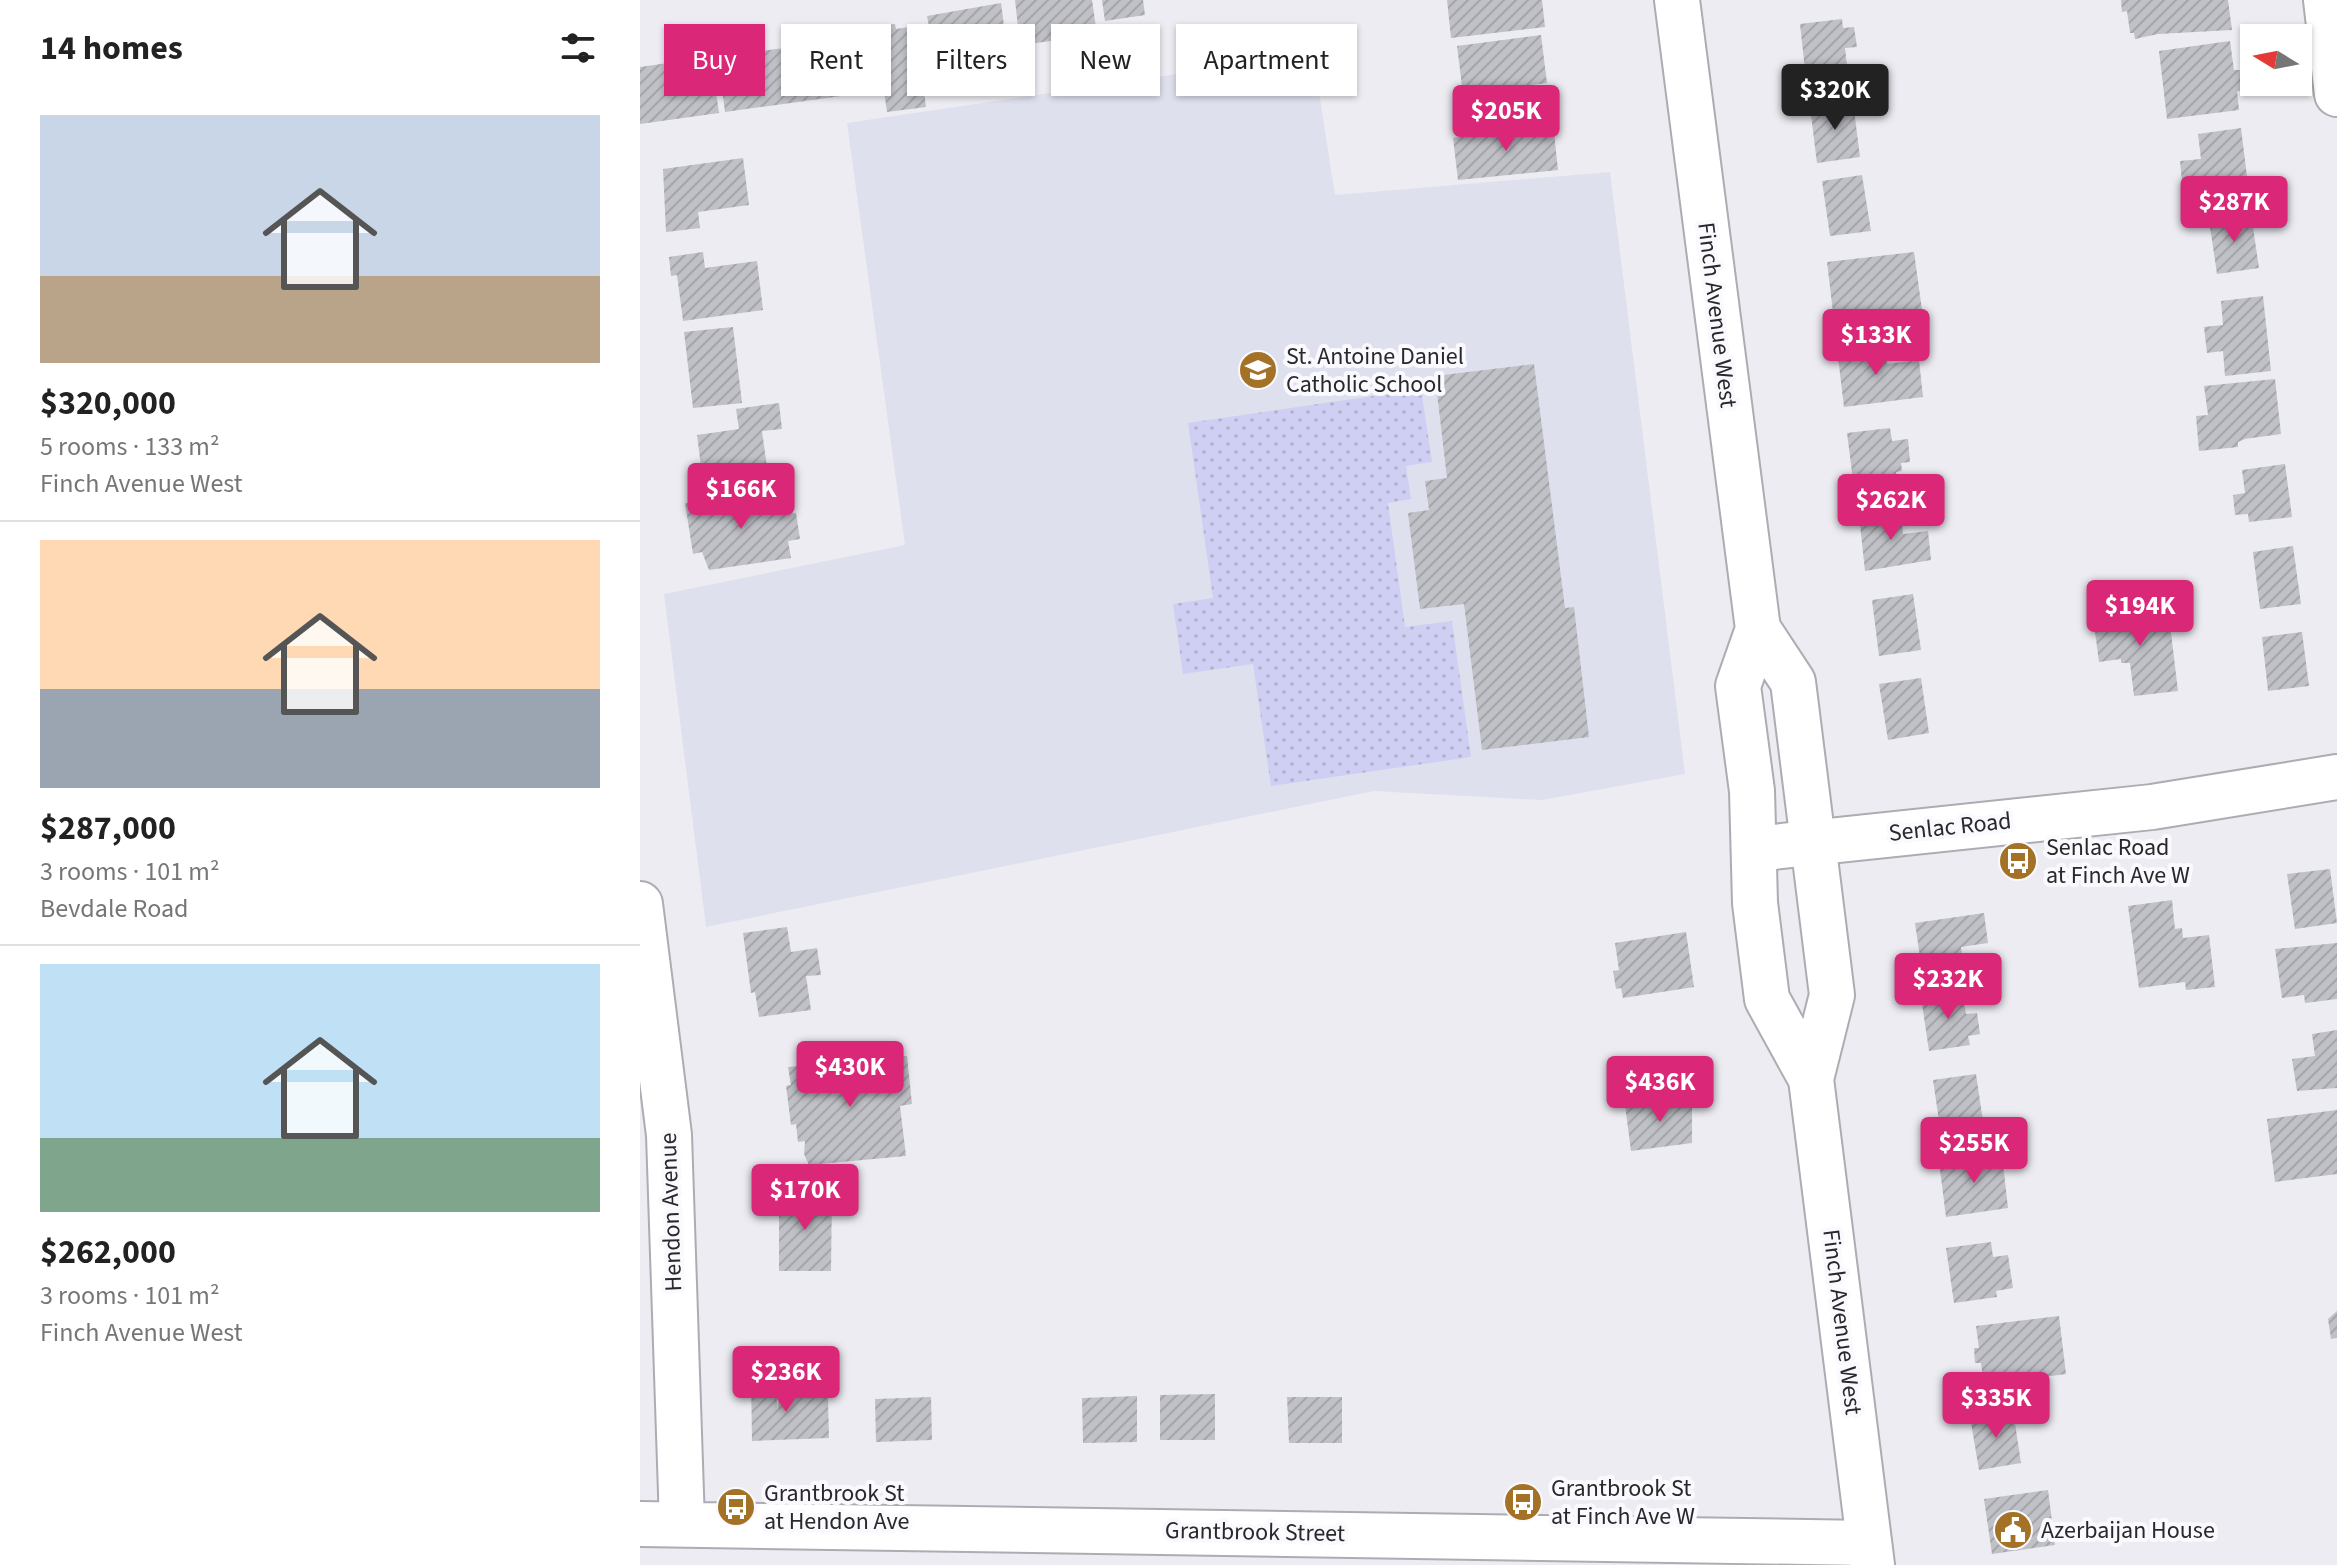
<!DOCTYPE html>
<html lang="en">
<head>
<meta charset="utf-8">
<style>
  :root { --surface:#fff; --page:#f2f2f2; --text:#222; --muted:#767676; --line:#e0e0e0; --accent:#db2777 }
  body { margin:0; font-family:"Source Sans 3",sans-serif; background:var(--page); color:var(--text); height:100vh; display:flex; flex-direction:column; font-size:30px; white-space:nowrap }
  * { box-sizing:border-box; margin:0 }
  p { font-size:26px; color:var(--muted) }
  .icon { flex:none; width:44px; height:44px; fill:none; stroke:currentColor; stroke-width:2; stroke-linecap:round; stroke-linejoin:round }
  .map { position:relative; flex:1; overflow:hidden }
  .panel { display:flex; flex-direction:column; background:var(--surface); width:640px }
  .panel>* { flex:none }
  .banner { position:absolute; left:24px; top:24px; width:760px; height:72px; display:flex; gap:16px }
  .needle { width:52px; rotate:280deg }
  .fabs { position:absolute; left:1600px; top:24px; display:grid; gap:16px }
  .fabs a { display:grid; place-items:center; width:72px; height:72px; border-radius:0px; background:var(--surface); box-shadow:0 2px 6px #0004; font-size:40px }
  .price { position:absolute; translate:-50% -68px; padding:0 18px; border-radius:8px; background:var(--accent); color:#fff; font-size:26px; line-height:52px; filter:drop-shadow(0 2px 4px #0008) }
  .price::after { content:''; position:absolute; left:50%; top:48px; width:24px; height:18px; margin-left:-12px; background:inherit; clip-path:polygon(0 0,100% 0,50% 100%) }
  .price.on { background:#222; color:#fff }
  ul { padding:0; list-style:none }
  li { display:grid; align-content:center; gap:16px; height:424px; padding:0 40px }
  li+li { border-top:2px solid var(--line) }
  li span { display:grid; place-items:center; height:248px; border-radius:0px; color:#555 }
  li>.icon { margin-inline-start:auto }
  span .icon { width:144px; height:144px; fill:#fffc; stroke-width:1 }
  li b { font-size:34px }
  h2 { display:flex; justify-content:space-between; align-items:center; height:96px; padding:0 40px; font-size:34px }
  .pill { padding:0 28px; border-radius:0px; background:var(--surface); box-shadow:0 2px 6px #0004; font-size:28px; line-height:72px }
  .pill.on { background:var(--accent); color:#fff }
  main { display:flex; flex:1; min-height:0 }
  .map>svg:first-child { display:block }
  .built { fill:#dfe0ed }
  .park { fill:url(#park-dots) }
  .building { fill:url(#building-hatch) }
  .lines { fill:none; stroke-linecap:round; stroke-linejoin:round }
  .minor-casing { stroke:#acacb2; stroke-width:48 }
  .major-casing { stroke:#acacb2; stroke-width:48 }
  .minor { stroke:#fff; stroke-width:44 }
  .major { stroke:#fff; stroke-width:44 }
  .labels { text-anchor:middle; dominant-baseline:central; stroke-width:8; stroke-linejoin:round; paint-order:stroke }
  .street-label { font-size:24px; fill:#29292b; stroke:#f9f9fe }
  .poi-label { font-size:24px; fill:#29292b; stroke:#f9f9fe; text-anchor:start }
</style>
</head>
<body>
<main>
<section class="panel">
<h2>14 homes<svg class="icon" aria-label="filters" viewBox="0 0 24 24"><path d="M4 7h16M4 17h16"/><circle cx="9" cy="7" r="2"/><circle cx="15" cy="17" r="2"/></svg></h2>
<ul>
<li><span style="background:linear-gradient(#c9d6e8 65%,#b9a48a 0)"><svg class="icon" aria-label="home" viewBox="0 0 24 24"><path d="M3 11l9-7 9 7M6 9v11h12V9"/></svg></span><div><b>$320,000</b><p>5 rooms · 133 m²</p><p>Finch Avenue West</p></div></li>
<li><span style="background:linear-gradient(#ffd9b3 60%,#9aa5b1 0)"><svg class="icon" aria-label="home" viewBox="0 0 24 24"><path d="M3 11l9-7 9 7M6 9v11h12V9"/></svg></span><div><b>$287,000</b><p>3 rooms · 101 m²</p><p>Bevdale Road</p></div></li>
<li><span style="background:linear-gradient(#bfe0f5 70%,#7fa58c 0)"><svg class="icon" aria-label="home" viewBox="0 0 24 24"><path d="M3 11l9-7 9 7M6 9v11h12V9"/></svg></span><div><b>$262,000</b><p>3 rooms · 101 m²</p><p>Finch Avenue West</p></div></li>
</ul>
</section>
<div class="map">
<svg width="1697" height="1565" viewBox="0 0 1697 1565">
  <defs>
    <pattern id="park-dots" width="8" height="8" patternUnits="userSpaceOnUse" patternTransform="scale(2)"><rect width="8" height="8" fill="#cecff2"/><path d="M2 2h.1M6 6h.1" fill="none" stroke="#b1b2d0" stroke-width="1.8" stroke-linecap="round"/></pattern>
    <pattern id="building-hatch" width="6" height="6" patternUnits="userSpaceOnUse" patternTransform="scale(2)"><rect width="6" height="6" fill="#c0c1c7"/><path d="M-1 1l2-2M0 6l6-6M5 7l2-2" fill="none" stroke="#a5a6ab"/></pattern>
  </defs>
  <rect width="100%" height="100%" fill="#ececf2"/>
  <path class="built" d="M673 54 695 195 970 172 1045 774 902 800 734 791 66 927 24 594 265 545 207 123Z"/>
  <path class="park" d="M781 389 792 462 766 466 771 499 748 503 765 627 812 621 831 757 631 786 613 664 543 674 533 604 573 598 548 423Z"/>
  <path class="building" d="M375 0H452L457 35 380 45Z
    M462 0H503L505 15 465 21Z
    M807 0H902L905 27 811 38Z
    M1481 0H1588L1592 30 1518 34 1495 39 1494 33H1490L1487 11 1482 12Z
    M361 3 369 64 320 71 322 87 301 90 287 16Z
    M1202 19 1203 28 1214 27 1217 47 1205 48 1208 74 1166 79 1160 24Z
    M255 24 256 29 276 26 286 107 247 112 244 91 211 96 203 38 237 34 239 26Z
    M901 35 907 83 823 94 817 46Z
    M194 41 201 96 85 112 78 57Z
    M1590 41 1594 70H1600L1602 91H1597L1599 110 1527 119 1519 51Z
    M71 57 79 113 0 124V67Z
    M1213 102 1220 157 1177 163 1170 107Z
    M913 123 918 170 818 180 813 138Z
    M1601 128 1608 185 1565 191 1564 180 1542 182 1540 161 1561 159 1558 134Z
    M103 158 109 205 58 212 60 228 26 232 23 169Z
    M1222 175 1231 231 1190 236 1182 181Z
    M1611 214 1619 268 1577 274 1569 220Z
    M63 252 65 268 117 261 123 310 43 321 37 275 31 276 29 257Z
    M1274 252 1282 310 1194 321 1187 262Z
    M1623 296 1631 371 1585 376 1583 351 1567 353 1564 327 1583 325 1581 301Z
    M93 327 102 403 53 408 44 332Z
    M1244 343 1247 364 1279 360 1283 397 1204 407 1197 349Z
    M894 364 925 608 934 607 949 737 842 750 824 604 780 609 768 513 789 510 785 481 807 478 795 376Z
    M1635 379 1641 434 1605 439 1598 442V447L1559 451 1556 416 1568 415 1564 386Z
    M139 403 142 429 122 431 129 482 64 491 57 435 99 429 96 409Z
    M1250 428 1252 441 1268 439 1270 462 1261 463 1262 471 1256 472 1258 482 1214 488 1207 433Z
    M1645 464 1652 517 1609 522 1608 514 1595 515 1593 495 1605 493 1602 470Z
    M141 494 144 514 156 513 160 539 148 541 151 558 69 570 62 552 53 554 45 503Z
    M1261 510 1263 534 1288 531 1291 560 1225 571 1219 515Z
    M1653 546 1661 604 1620 609 1613 552Z
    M1273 594 1281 650 1239 656 1232 600Z
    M1528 608 1538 691 1494 696 1490 663H1481V659L1459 662 1453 617Z
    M1662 632 1669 686 1628 691 1622 637Z
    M1281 678 1289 733 1248 740 1239 684Z
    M1690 869 1697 923 1655 929 1647 874Z
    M1532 900 1535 929 1542 928 1543 938 1569 935 1575 987 1546 990 1545 982 1499 988 1488 906Z
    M1344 913 1348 943 1321 947 1324 972 1283 978 1275 923Z
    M147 927 151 952 177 948 181 975 166 976 171 1010 119 1017 115 992 111 993 103 933Z
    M1046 932 1054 987 983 998 981 988 976 989 973 971 979 970 975 943Z
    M1697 943V999L1665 1003 1664 995 1642 998 1635 949Z
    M1322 991 1326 1014 1337 1013 1340 1034 1328 1036 1330 1045 1289 1051 1281 997Z
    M1697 1030V1088L1657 1091 1652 1059 1675 1056 1672 1034Z
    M267 1056 272 1104 260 1106 266 1156 169 1165 164 1154 165 1141 158 1142 156 1124 151 1125 146 1086 151 1085 148 1067Z
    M1336 1074 1344 1128 1301 1134 1293 1080Z
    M1046 1097 1047 1105 1052 1104V1143L991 1151 985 1105Z
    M1697 1110V1174L1635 1182 1627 1119Z
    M1362 1155 1368 1208 1306 1217 1299 1162Z
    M139 1193H192L191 1271H139Z
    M1351 1242 1353 1257 1368 1255 1373 1288 1356 1291 1357 1297 1314 1303 1306 1248Z
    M1697 1311V1338L1691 1339 1688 1319Z
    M1419 1316 1426 1374 1344 1385 1341 1363H1335L1334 1348H1339L1336 1326Z
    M111 1377H136L137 1410 139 1398H188L189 1438 112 1441Z
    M575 1394V1440H520V1395Z
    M497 1396V1442L443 1443 442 1398Z
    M291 1397 292 1440 236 1442 235 1399Z
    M647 1397H702V1443H649Z
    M1373 1410 1381 1463 1339 1470 1330 1417Z
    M1408 1490 1415 1545 1352 1554 1344 1499Z"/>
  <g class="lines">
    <defs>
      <path id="minor" d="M1686 0 1697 94
        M1114 849 1512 807 1697 777
        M0 904 29 1135 42 1523
        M0 1524 1229 1543"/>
      <path id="major" d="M1037 0 1118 629 1098 686 1112 791 1115 903 1127 999 1171 1079
        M1118 629 1153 682 1166 786 1192 995 1171 1079 1232 1565"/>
    </defs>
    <use href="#minor" class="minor-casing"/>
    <use href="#major" class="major-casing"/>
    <use href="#minor" class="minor"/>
    <use href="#major" class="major"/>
  </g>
  <defs>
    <symbol id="school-disc" viewBox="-11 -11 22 22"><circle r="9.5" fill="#a37227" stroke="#f9f9fe"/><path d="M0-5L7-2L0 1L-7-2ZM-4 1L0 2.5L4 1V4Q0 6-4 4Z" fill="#fff"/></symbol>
    <symbol id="bus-disc" viewBox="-11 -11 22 22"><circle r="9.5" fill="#a37227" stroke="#f9f9fe"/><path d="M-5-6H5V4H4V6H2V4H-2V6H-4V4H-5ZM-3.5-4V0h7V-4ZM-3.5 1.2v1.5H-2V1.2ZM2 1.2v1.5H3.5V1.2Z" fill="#fff"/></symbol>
    <symbol id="civic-disc" viewBox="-11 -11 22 22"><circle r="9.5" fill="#a37227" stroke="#f9f9fe"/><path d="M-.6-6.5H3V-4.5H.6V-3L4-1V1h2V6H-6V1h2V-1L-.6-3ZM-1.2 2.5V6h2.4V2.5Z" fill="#fff"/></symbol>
  </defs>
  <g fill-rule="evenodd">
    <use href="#school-disc" x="596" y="348" width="44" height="44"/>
    <use href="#bus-disc" x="1356" y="839" width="44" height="44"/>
    <use href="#bus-disc" x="861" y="1480" width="44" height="44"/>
    <use href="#bus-disc" x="74" y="1485" width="44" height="44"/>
    <use href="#civic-disc" x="1351" y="1508" width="44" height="44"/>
  </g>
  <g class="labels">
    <g class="street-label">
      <text transform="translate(1077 315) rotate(83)">Finch Avenue West</text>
      <text transform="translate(1310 827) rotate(-6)">Senlac Road</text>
      <text transform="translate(31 1212) rotate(-92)">Hendon Avenue</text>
      <text transform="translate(1202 1322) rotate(83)">Finch Avenue West</text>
      <text transform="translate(615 1532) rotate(1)">Grantbrook Street</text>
    </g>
    <g class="poi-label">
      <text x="646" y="356">St. Antoine Daniel<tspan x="646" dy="28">Catholic School</tspan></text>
      <text x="1406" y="847">Senlac Road<tspan x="1406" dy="28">at Finch Ave W</tspan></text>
      <text x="911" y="1488">Grantbrook St<tspan x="911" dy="28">at Finch Ave W</tspan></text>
      <text x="124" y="1493">Grantbrook St<tspan x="124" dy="28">at Hendon Ave</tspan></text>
      <text x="1401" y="1530">Azerbaijan House</text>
    </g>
  </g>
</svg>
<div class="fabs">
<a><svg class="needle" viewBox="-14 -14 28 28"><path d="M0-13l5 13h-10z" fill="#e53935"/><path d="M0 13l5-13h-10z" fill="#767676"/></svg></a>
</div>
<b class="price on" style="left:1195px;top:132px">$320K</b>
<b class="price" style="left:866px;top:153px">$205K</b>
<b class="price" style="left:1594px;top:244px">$287K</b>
<b class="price" style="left:1236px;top:377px">$133K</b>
<b class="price" style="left:101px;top:531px">$166K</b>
<b class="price" style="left:1251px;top:542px">$262K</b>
<b class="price" style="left:1500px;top:648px">$194K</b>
<b class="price" style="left:1308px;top:1021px">$232K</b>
<b class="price" style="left:210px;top:1109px">$430K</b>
<b class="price" style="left:1020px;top:1124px">$436K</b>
<b class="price" style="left:1334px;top:1185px">$255K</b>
<b class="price" style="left:165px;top:1232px">$170K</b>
<b class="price" style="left:146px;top:1414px">$236K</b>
<b class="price" style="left:1356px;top:1440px">$335K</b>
<div class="banner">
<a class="pill on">Buy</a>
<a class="pill">Rent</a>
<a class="pill">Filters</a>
<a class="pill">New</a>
<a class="pill">Apartment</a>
</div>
</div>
</main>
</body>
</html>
